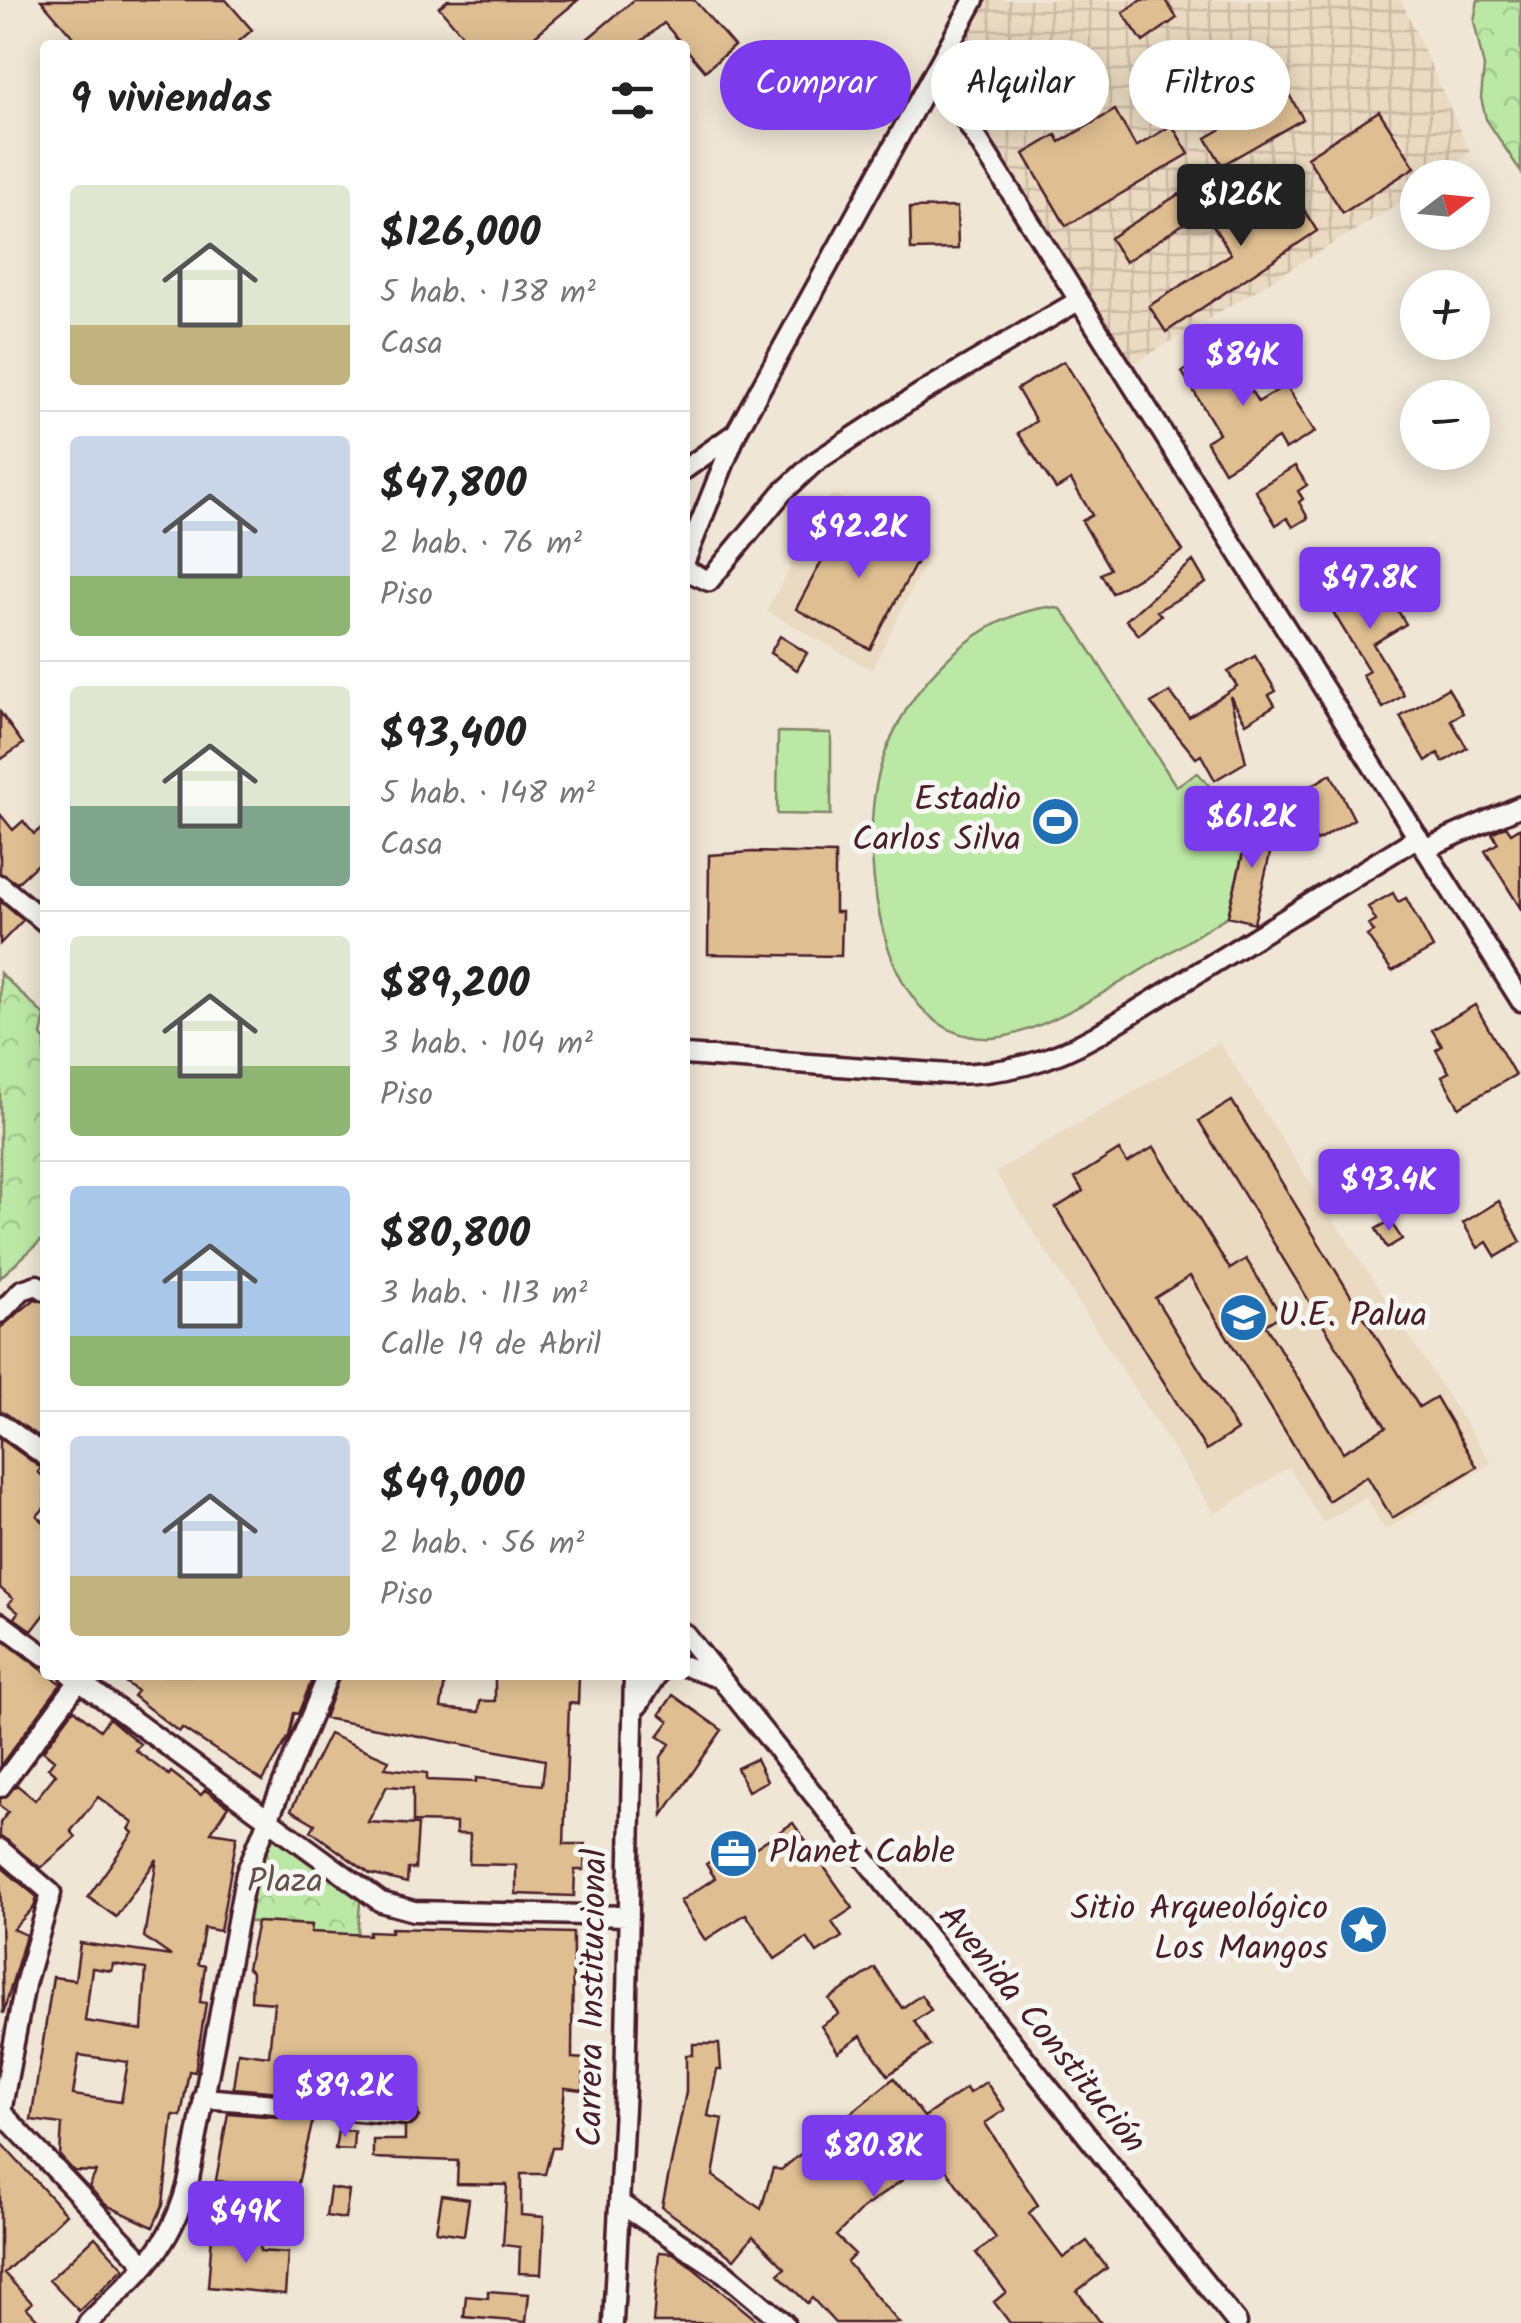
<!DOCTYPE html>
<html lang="es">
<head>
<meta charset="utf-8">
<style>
  :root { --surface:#fff; --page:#f6f6f6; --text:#222; --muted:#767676; --line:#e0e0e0; --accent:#7c3aed }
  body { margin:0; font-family:Kalam,sans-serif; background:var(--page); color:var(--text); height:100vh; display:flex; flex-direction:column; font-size:38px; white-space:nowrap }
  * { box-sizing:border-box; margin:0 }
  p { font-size:32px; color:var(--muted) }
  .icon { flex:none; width:55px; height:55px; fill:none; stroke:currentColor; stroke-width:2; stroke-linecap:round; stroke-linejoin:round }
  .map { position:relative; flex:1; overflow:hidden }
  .drawer { position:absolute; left:40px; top:40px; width:650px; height:1640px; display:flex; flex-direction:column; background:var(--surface); border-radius:10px; box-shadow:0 5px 25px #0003 }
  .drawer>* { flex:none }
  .top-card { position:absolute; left:720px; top:40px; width:650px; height:90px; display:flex; gap:20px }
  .needle { width:65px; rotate:74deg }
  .controls { position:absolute; left:1400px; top:160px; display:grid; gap:20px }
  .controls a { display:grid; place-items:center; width:90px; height:90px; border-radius:50%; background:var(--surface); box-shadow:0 5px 25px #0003; font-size:50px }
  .price { position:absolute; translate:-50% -85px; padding:0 22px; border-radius:10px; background:var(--accent); color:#fff; font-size:32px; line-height:65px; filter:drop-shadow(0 2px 5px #0008) }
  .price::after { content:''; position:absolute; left:50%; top:60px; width:30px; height:22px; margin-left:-15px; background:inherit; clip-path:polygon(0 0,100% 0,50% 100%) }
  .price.selected { background:#222; color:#fff }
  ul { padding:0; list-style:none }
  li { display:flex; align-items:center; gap:30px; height:250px; padding:0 30px }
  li+li { border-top:2px solid var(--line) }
  li span { display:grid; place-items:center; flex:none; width:280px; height:200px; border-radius:10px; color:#555 }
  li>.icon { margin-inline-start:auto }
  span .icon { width:120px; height:120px; fill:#fffc; stroke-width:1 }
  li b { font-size:42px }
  h2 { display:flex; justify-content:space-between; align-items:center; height:120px; padding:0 30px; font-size:42px }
  .pill { padding:0 35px; border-radius:45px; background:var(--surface); box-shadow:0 5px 25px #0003; font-size:35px; line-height:90px }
  .pill.selected { background:var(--accent); color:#fff }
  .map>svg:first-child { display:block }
  .built { fill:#eadac1 }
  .industrial { fill:url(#industrial-grid) }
  .forest { fill:url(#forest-crowns); stroke:#828468; stroke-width:2.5 }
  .pitch { fill:#bbe8a5; stroke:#828468; stroke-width:2.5 }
  .building { fill:#dfbf92; stroke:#4a1f2b; stroke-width:2.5; fill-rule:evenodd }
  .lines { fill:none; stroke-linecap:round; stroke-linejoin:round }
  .street-casing { stroke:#4a1f2b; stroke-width:25 }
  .street { stroke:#f6f6f2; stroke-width:18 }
  .labels { text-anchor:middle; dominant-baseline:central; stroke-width:10; stroke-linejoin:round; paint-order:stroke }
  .poi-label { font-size:35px; fill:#4a1f2b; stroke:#f6f6f2; text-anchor:end }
  .park-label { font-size:35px; fill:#66514a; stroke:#f6f6f2 }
  .street-label { font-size:35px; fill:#4a1f2b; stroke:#f6f6f2 }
</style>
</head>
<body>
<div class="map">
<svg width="1521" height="2323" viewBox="0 0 1521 2323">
  <defs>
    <pattern id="industrial-grid" width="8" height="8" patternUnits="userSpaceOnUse" patternTransform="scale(2.5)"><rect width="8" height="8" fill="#eadac1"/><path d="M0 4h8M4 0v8" fill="none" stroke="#cabba6"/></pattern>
    <pattern id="forest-crowns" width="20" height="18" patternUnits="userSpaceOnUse" patternTransform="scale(2.5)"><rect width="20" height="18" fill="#bbe8a5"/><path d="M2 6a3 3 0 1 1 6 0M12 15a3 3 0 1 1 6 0" fill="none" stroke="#a2c78e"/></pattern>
  </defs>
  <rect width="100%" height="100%" fill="#efe6d5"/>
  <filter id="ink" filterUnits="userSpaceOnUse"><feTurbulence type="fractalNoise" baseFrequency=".01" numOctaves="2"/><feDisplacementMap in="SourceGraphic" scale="20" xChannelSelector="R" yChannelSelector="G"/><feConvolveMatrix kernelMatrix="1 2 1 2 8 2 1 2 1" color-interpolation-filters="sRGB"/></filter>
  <g filter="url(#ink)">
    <path class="built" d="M834 494 931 549 872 670 767 611 823 504Z
      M1219 1042 1491 1463 1385 1530 1366 1497 1323 1523 1289 1467 1215 1514 995 1172Z"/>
    <path class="industrial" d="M974 0H1401L1470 152 1434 177 1418 178 1417 189 1387 211 1123 370 936 70Z"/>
    <path class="forest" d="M1478 0H1521V172L1486 119 1481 98 1484 67 1474 21Z
      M0 973 45 1016 41 1036 45 1041V1237L0 1278Z
      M266 1819 361 1888 357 1942 311 1940V1925L236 1921Z"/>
    <path class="pitch" d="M1048 607 1061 609 1076 628 1176 786 1198 773 1248 830 1228 916C1172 949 1053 1034 993 1038 880 1044 860 860 877 781 894 701 966 618 1048 607Z
      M778 732 831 733V815L777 814Z"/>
    <path class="building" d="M41 0H226L252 30 235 45H80Z
      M448 0H578L524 45H471L439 7Z
      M634 0H694L734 46 705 71 664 23 637 45H580Z
      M1141 0H1165L1177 18 1143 42 1123 13Z
      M1287 91 1303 119 1222 165 1206 138Z
      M1115 110 1136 147 1172 125 1189 154 1066 226 1024 154 1056 135 1060 142Z
      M1379 111 1415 167 1343 213 1307 157Z
      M1282 175 1317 231 1166 332 1149 306 1231 254 1210 221Z
      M1179 194 1194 217 1125 262 1110 238Z
      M957 207 958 249 911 250 910 208Z
      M1233 342 1248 368 1240 373 1258 402 1286 385 1315 432 1285 450 1278 438 1224 471 1206 441 1219 433 1182 372Z
      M1064 361 1183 551 1112 593 1101 574 1110 569 1082 521 1092 515 1071 480 1056 489 1018 433 1036 421 1017 389Z
      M1295 466 1307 485 1298 491 1303 499 1299 502 1308 518 1293 527 1287 518 1276 525 1255 490Z
      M848 512 922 552 870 649 796 609Z
      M1193 561 1206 583 1157 611 1161 615 1139 635 1126 620Z
      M1379 579 1406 624 1373 644 1404 695 1383 708 1362 675 1369 671 1325 599 1356 580 1362 589Z
      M780 636 807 653 797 670 770 653Z
      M1255 656 1276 691 1269 695 1275 705 1246 723 1230 696 1246 762 1215 780 1201 755 1196 758 1151 703 1170 692 1189 717 1237 686 1228 672Z
      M1448 688 1463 713 1451 720 1467 748 1443 762 1438 753 1426 761 1400 717Z
      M0 712 23 744 0 760Z
      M1331 774 1354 819 1317 841 1291 798Z
      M1256 799 1264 834 1274 836 1254 923 1228 916Z
      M0 814 13 830 23 821 34 834 45 825V857L17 883 0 873Z
      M1506 826 1511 833 1521 827V909L1485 851 1498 843 1492 833Z
      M753 852 835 854V912H842L841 956 708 954 709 855Z
      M1393 893 1398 902 1406 898 1433 948 1392 971 1367 936 1374 932 1369 925 1376 921 1368 907Z
      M0 901 23 920 0 944Z
      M1475 1005 1515 1075 1459 1107 1442 1076 1449 1072 1436 1050 1442 1046 1432 1030Z
      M1232 1101 1419 1407 1436 1397 1477 1467 1392 1518 1367 1476 1328 1501 1190 1276 1155 1298 1237 1430 1206 1450 1056 1208 1083 1191 1075 1178 1119 1150 1127 1163 1154 1147 1230 1269 1246 1259 1281 1315 1265 1325 1343 1452 1386 1427 1199 1121Z
      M1499 1201 1521 1242 1496 1257 1487 1242 1478 1248 1463 1223Z
      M1390 1221 1402 1239 1387 1248 1376 1229Z
      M35 1299 45 1302V1440L0 1411V1328Z
      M0 1438 41 1468 38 1472 45 1478V1507L37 1516 45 1523V1614L32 1631 14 1618 18 1612 8 1604 13 1599 0 1588Z
      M0 1638 61 1684 0 1766Z
      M116 1675H314L298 1714 294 1713 289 1736 263 1781 182 1728 179 1732 133 1696 137 1691Z
      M340 1675H446L441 1708 479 1712 480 1701H495V1675H579L578 1704 569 1703 564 1844H585L584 1870H575L574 1896 516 1894V1865L469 1864 470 1834H456V1823L413 1822V1788L387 1786 368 1822 418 1825 415 1869H408L407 1883 370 1874 311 1831 315 1824 291 1810 329 1734 389 1760 385 1768 427 1773V1780L476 1782V1778L542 1785 545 1760 324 1718Z
      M673 1695 722 1730 663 1815 661 1757 670 1744 658 1736 669 1721 660 1714Z
      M74 1709 100 1730 109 1718 140 1744 135 1750 169 1775 171 1772 201 1795 205 1790 228 1806 211 1832 237 1836 220 1931 204 1928 198 1964 205 1966 200 2002 206 2003 195 2072 189 2071 181 2116 173 2115 163 2205 153 2227 106 2205 89 2187 96 2172 74 2171 60 2156 62 2124 31 2120 53 1977 75 1980 80 1943 171 1956 144 1937 157 1859 116 1917 88 1897 133 1833 129 1829 133 1823 98 1797 71 1831 76 1837 41 1868 0 1837V1823L8 1812 0 1806V1799L17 1785 35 1800 56 1774 48 1768 54 1760 43 1751ZM113 1964 146 1969 142 2030 85 2021 92 1968 112 1971ZM79 2055 128 2062 121 2102 73 2095Z
      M756 1759 767 1781 748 1791 737 1768Z
      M793 1823 853 1908 832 1922 842 1937 817 1953 807 1938 775 1959 746 1914 705 1940 680 1901 715 1878 706 1864 743 1840 750 1851Z
      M0 1866 37 1897 34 1907 13 1929 26 1935 3 2014Z
      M257 1922 312 1925 311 1932 369 1935V1931L391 1932V1928L573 1933 572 2058 584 2059 583 2090 565 2088 559 2148H552L545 2174H521V2215L544 2217 541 2274 519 2273 520 2247 503 2245 507 2185 457 2184 458 2161 373 2158V2140H405V2127L419 2117 413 2104 377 2100 379 2081 346 2079 347 2071 326 2067 324 2076 316 2075 314 2095 233 2088 238 2052 269 2056 274 2003 251 2001 252 1973 247 1968Z
      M875 1968 902 2008 921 1995 931 2010 914 2021 930 2046 888 2075 861 2036 838 2052 821 2026 839 2014 829 1999Z
      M693 2044H719L721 2069H717L708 2116 723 2119 713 2176 761 2209 773 2168 781 2170 894 2078 924 2117 966 2088 969 2093 986 2082 1005 2110 985 2123 1038 2205 1029 2213 1063 2258 1087 2241 1107 2268 1077 2291 1101 2323H1010L994 2302 1006 2292 976 2253 996 2238 936 2156 862 2209 836 2236 855 2254 847 2262 899 2323H835L812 2298 807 2303 778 2274 785 2268 753 2236 734 2259 662 2207 686 2092V2055H693Z
      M228 2113 313 2120 291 2213 274 2209 277 2195 216 2180Z
      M338 2130 354 2131 353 2150 335 2149Z
      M0 2142 66 2214 4 2273 32 2303 27 2308 41 2323H0Z
      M330 2188 349 2191 345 2219 326 2216Z
      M442 2195 469 2199 464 2235 436 2231Z
      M212 2235 261 2239 260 2251 288 2253 285 2294 208 2287Z
      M95 2237 124 2268 79 2311 49 2280Z
      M659 2252 673 2253 687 2263 760 2323H653Z
      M488 2291 529 2294 526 2322 464 2317 466 2296 488 2298Z"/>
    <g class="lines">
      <defs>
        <path id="street" d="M961 113 1521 1001
          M685 469 737 432
          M685 561 737 431 974 0
          M685 570 709 581 782 493 814 463 921 393 1078 301
          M1426 848 1521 806
          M0 885 45 922
          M685 1055 949 1074C1005 1074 1048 1063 1097 1035L1418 837
          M0 1313 22 1290 37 1285 45 1290
          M0 1423 45 1456
          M0 1623 45 1656
          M685 1634 1237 2323
          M685 1666 713 1676
          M71 1675 381 1902 414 1911 629 1916
          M638 1705 657 1675
          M0 1787 79 1681
          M0 1849 51 1893 25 1984 1 2112
          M203 2098 407 2115
          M0 2111 146 2265
          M621 2204 726 2274 784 2323
          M88 2323C138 2273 171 2251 189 2179L246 1873 328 1675
          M613 2323 625 2087 634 1675"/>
      </defs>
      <use href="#street" class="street-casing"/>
      <use href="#street" class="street"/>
    </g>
  </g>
  <defs>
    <symbol id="stadium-disc" viewBox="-11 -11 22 22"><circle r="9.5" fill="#1f6fb2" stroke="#f6f6f2"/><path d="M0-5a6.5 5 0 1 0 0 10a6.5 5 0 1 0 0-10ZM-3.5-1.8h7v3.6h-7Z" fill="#fff"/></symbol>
    <symbol id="school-disc" viewBox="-11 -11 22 22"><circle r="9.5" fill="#1f6fb2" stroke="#f6f6f2"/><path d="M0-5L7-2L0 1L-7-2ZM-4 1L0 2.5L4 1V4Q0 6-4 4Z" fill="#fff"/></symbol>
    <symbol id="office-disc" viewBox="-11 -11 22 22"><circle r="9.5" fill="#1f6fb2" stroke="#f6f6f2"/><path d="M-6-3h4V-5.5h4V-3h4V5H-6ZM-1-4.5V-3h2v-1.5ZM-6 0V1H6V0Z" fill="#fff"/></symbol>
    <symbol id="sight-disc" viewBox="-11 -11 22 22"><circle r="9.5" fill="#1f6fb2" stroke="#f6f6f2"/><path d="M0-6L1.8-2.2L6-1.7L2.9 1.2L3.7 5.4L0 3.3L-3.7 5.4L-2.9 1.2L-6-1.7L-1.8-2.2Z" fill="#fff"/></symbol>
  </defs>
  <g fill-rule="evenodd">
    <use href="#stadium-disc" x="1028" y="794" width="55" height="55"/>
    <use href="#school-disc" x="1216" y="1290" width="55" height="55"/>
    <use href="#office-disc" x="706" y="1826" width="55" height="55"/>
    <use href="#sight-disc" x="1336" y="1902" width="55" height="55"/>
  </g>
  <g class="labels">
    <g class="poi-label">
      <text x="1021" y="801">Estadio<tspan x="1021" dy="40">Carlos Silva</tspan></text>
      <text x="1278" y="1317" text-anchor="start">U.E. Palua</text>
      <text x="769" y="1854" text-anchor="start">Planet Cable</text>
      <text x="1328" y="1910">Sitio Arqueológico<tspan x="1328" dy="40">Los Mangos</tspan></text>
    </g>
    <g class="park-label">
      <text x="285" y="1883">Plaza</text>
    </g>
    <g class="street-label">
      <text transform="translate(594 1998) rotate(-89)">Carrera Institucional</text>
      <text transform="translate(1041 2030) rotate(51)">Avenida Constitución</text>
    </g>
  </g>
</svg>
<div class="controls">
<a><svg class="needle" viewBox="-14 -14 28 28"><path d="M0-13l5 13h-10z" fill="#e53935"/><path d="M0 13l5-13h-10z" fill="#767676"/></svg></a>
<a>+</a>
<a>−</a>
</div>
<b class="price selected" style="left:1241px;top:249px">$126K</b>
<b class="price" style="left:1243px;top:409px">$84K</b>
<b class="price" style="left:859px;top:581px">$92.2K</b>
<b class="price" style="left:1370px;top:632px">$47.8K</b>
<b class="price" style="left:1252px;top:871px">$61.2K</b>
<b class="price" style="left:1389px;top:1234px">$93.4K</b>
<b class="price" style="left:345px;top:2140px">$89.2K</b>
<b class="price" style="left:874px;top:2200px">$80.8K</b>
<b class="price" style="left:246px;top:2266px">$49K</b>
<div class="top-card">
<a class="pill selected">Comprar</a>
<a class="pill">Alquilar</a>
<a class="pill">Filtros</a>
</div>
<section class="drawer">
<h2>9 viviendas<svg class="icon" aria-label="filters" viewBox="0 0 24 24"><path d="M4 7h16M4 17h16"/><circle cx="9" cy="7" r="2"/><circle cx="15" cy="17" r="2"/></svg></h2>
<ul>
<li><span style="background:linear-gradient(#dfe7d0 70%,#c2b280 0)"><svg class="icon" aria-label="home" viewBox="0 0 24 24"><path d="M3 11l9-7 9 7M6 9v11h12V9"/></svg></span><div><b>$126,000</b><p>5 hab. · 138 m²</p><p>Casa</p></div></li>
<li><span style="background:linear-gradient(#c9d6e8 70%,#8fb573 0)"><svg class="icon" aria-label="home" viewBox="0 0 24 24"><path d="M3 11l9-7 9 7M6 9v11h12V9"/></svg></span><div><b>$47,800</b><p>2 hab. · 76 m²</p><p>Piso</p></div></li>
<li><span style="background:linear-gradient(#dfe7d0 60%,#7fa58c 0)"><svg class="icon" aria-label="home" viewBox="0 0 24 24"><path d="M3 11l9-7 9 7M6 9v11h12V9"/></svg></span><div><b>$93,400</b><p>5 hab. · 148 m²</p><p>Casa</p></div></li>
<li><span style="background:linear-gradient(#dfe7d0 65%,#8fb573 0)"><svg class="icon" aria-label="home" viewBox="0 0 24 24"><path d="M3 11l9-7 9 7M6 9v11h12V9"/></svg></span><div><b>$89,200</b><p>3 hab. · 104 m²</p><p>Piso</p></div></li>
<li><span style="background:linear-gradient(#a9c7e8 75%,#8fb573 0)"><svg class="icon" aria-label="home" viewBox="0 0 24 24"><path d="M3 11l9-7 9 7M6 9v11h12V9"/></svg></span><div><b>$80,800</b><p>3 hab. · 113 m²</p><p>Calle 19 de Abril</p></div></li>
<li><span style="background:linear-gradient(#c9d6e8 70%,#c2b280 0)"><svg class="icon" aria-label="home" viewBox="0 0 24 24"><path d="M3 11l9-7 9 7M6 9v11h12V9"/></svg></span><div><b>$49,000</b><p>2 hab. · 56 m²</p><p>Piso</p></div></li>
</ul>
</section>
</div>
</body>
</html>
